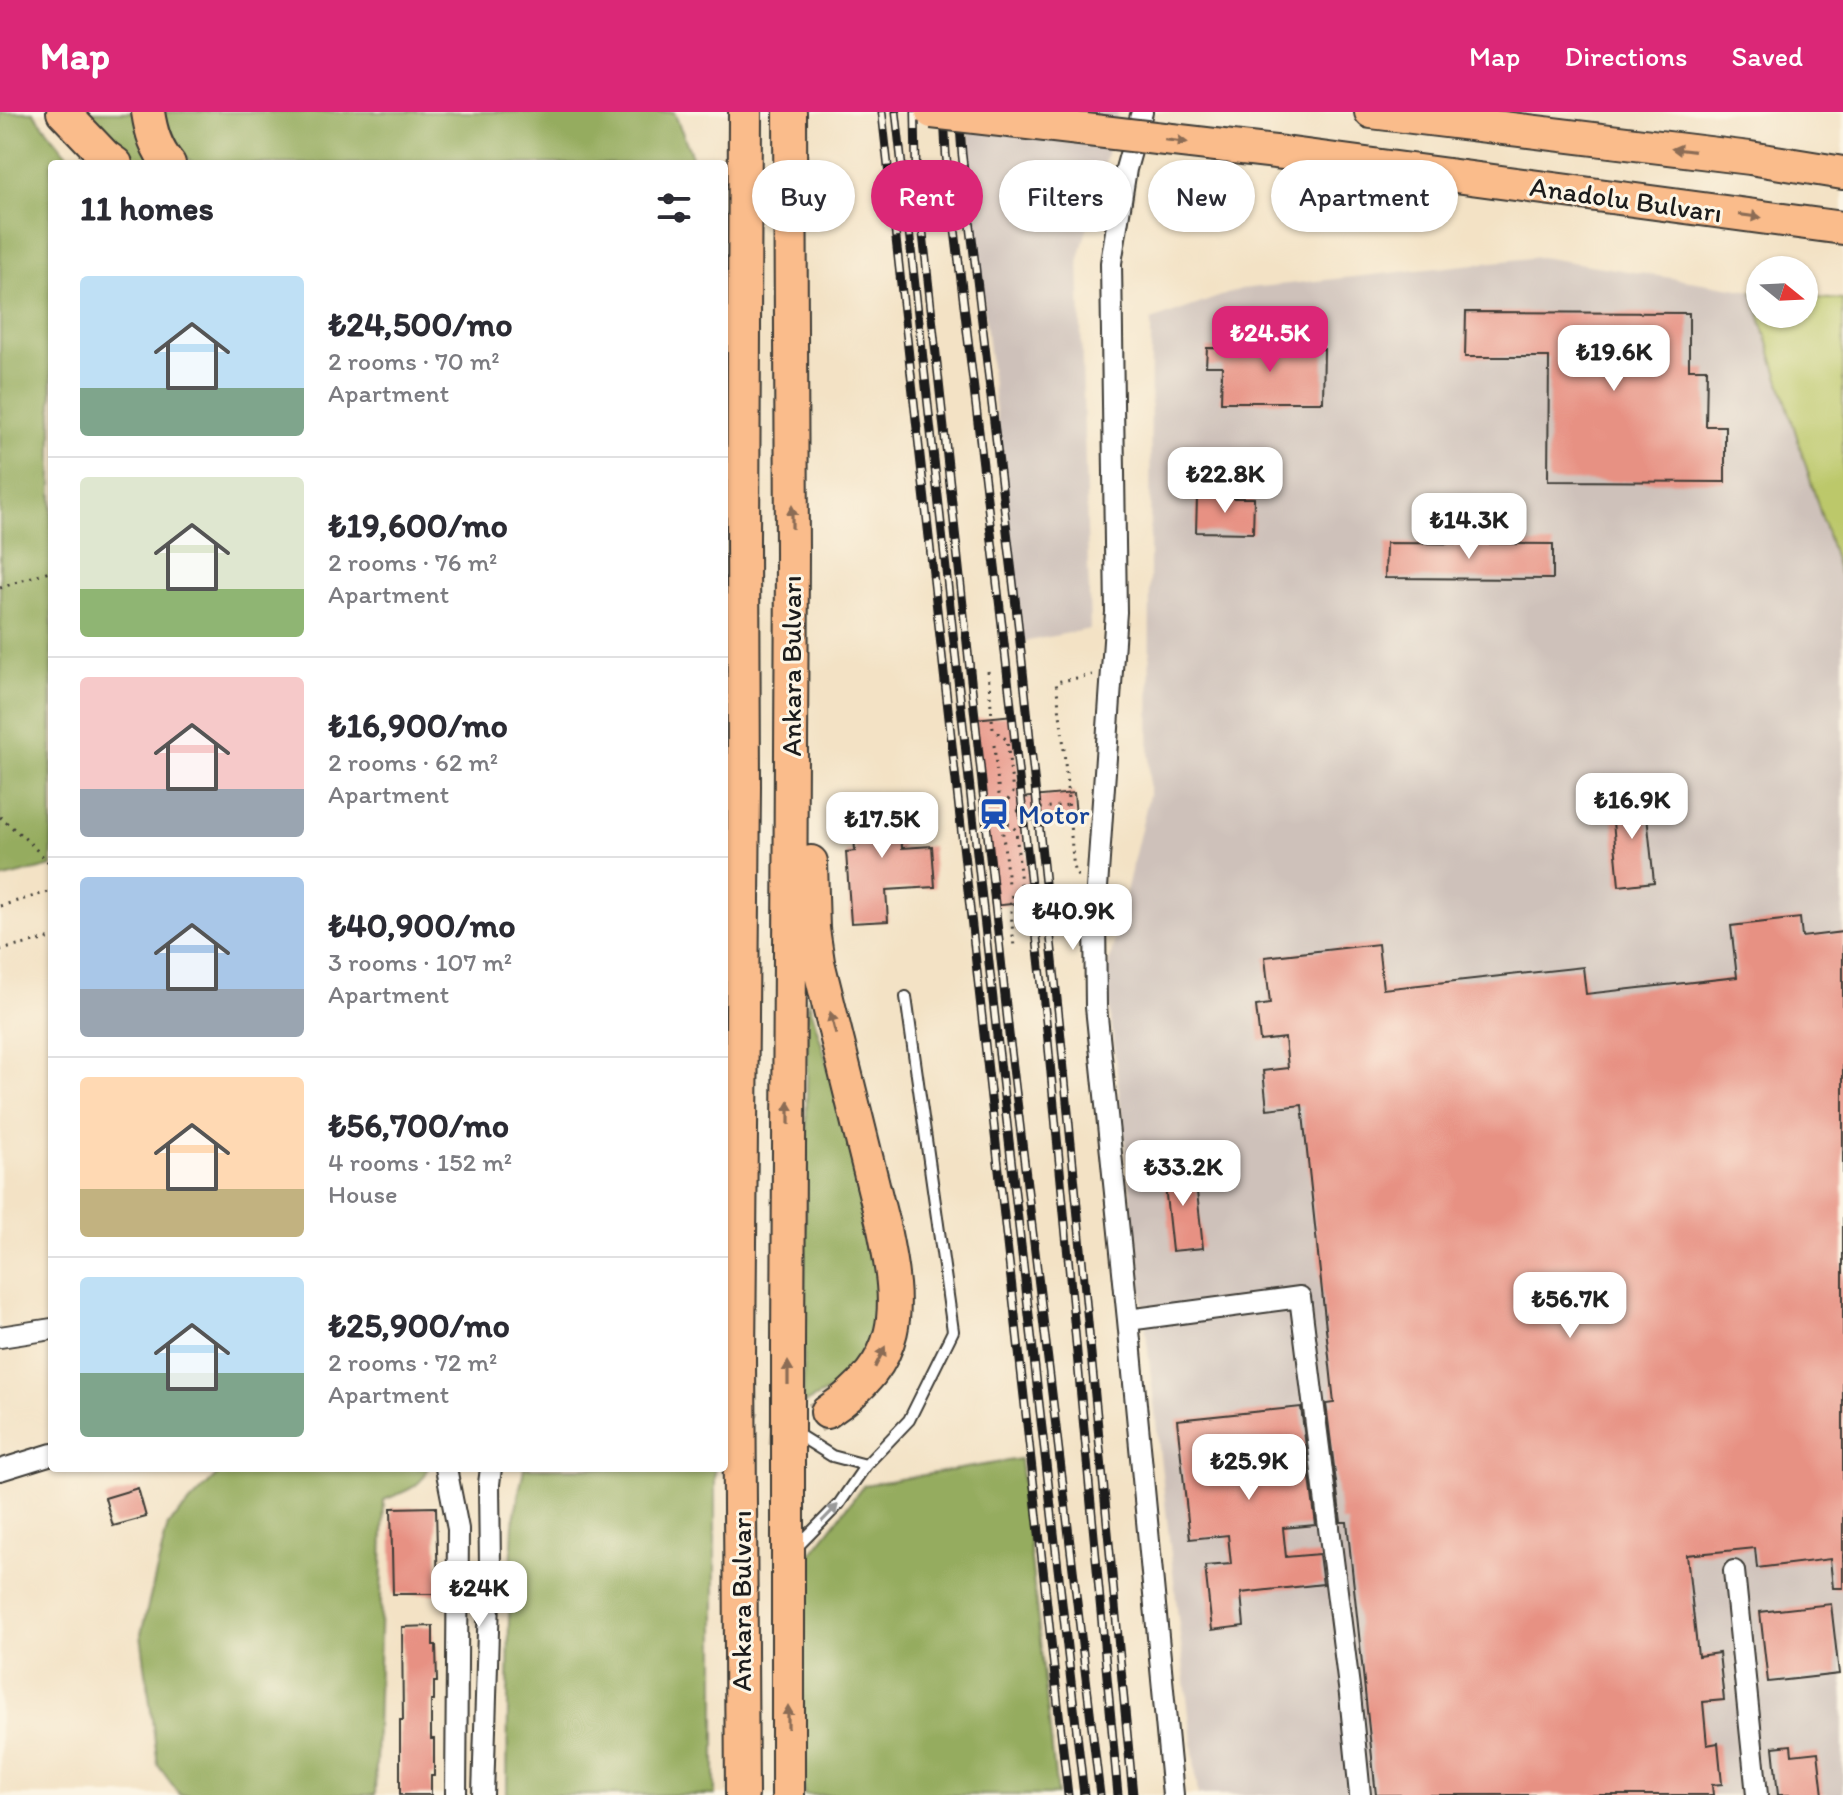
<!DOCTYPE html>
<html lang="en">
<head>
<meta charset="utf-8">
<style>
  :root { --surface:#fff; --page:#f7f7f7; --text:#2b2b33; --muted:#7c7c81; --line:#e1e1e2; --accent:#db2777 }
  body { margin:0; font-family:Itim,sans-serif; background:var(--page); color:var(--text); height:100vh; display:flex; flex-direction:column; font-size:30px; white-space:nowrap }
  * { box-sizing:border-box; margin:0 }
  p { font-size:26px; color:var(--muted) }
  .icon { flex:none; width:44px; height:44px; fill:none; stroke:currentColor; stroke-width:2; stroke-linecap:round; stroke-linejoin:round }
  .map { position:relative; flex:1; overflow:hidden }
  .drawer { position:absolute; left:48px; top:48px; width:680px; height:1312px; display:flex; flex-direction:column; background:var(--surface); border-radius:8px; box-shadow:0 2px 6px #0004 }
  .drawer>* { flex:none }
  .top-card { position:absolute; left:752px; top:48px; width:760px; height:72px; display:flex; gap:16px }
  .needle { width:52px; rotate:108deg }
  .buttons { position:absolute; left:1746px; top:144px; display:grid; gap:16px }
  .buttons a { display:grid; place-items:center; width:72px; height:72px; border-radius:50%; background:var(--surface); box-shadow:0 2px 6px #0004; font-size:40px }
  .price { position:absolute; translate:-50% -68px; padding:0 18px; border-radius:16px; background:#fff; color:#222; font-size:26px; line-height:52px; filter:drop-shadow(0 2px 4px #0008) }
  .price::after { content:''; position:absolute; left:50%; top:48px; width:24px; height:18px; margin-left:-12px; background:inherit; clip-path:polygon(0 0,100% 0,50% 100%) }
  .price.on { background:var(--accent); color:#fff }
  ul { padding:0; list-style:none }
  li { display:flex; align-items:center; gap:24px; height:200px; padding:0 32px }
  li+li { border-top:2px solid var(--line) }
  li span { display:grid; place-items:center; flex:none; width:224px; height:160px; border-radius:8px; color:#555 }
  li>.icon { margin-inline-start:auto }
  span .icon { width:96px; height:96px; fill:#fffc; stroke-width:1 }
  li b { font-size:34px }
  h2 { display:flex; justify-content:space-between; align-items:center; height:96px; padding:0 32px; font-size:34px }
  .tag { padding:0 28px; border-radius:36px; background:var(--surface); box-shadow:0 2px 6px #0004; font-size:28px; line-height:72px }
  .tag.on { background:var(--accent); color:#fff }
  header { display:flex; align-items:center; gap:48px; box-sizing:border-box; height:112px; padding:0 40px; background:var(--accent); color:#fff }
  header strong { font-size:38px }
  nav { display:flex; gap:44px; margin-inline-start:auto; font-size:28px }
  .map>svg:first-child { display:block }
  .industrial { fill:#cec1ba }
  .green { fill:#bcc86a; stroke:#6c7243; stroke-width:2 }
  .forest { fill:#95ac5e; stroke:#58643d; stroke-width:2 }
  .building { fill:#e79183 }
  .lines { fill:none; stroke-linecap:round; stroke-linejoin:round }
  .primary-tunnel { stroke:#c8baa3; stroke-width:32; stroke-dasharray:32 16; stroke-linecap:butt }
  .lane-casing { stroke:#3c3a35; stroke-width:14 }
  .street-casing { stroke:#3c3a35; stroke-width:24 }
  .primary-casing { stroke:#3c3a35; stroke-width:36 }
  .path { stroke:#3c3a35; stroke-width:3; stroke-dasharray:2 6; stroke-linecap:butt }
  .lane { stroke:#fff; stroke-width:10 }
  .street { stroke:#fff; stroke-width:20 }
  .primary { stroke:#fabc8b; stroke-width:32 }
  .rail-casing { stroke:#1c1c1c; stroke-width:9 }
  .rail { stroke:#fcf5e5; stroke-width:6; stroke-dasharray:18; stroke-linecap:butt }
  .primary-bridge-casing { stroke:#3c3a35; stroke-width:36; stroke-linecap:butt }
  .path-bridge { stroke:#3c3a35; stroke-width:3; stroke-dasharray:2 6; stroke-linecap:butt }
  .primary-bridge { stroke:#fabc8b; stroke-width:32 }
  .oneway { fill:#8b6c54 }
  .oneway2 { fill:#999 }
  .labels { text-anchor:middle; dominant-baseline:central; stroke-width:6; stroke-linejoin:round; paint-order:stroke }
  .street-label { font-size:28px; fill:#1c1c1c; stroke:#fcf5e5 }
  .transit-label { font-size:28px; fill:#164399; stroke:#fcf5e5; text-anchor:start }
</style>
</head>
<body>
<header>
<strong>Map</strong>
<nav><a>Map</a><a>Directions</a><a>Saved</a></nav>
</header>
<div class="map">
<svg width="1843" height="1683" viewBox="0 0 1843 1683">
  <rect width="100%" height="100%" fill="#fcf5e5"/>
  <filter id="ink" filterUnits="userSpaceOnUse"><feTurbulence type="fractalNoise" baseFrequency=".0125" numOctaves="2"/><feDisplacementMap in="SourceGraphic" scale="16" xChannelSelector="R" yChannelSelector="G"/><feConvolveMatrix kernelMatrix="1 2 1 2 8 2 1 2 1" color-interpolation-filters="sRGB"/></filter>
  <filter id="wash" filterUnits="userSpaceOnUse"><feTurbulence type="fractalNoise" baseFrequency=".006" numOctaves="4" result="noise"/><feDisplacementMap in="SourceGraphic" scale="32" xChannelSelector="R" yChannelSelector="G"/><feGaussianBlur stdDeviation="1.8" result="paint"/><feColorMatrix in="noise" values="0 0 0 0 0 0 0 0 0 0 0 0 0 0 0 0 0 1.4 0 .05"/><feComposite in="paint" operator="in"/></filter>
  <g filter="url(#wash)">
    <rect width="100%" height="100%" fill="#f3e2c5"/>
    <path class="industrial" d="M968 0H1118L1079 147 1090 517 1023 530 971 84Z
      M1540 145 1752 179 1843 474V1683H1198L1106 864 1149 683 1151 209 1241 177Z"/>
    <path class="green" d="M1752 179 1760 180V202H1804V185L1843 188V474Z"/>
    <path class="forest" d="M0 0H33L75 52H52V754L0 767Z
      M82 0H135L156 52H133L107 29Z
      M164 0H674L693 47 718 52H194C178 39 164 21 164 0Z
      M808 886 856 1048 884 1164 878 1220 854 1267 803 1292Z
      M1020 1347 1057 1683H804L800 1456 864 1373Z
      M224 1356H428C422 1376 400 1381 384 1388L375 1683H180L158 1653 141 1522 168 1413Z
      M524 1356H715V1683H507L509 1502 513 1412Z"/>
    <g id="blocks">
      <path class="building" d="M1466 200 1689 201V257H1707L1706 314H1725V370L1548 369 1549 245H1465Z
        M1207 236 1324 237 1323 290H1221L1222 254H1206Z
        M1197 386H1254L1253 421 1196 420Z
        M1386 431 1553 432V467L1385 466Z
        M1013 603 1021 686 1074 681 1076 704 1023 709 1031 790 992 794 975 607Z
        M1645 685 1654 770 1619 774 1611 688Z
        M899 686 902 736 932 734 935 775 886 778 888 809 851 811 846 740 855 739 852 689Z
        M1800 806 1802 825 1843 820V1476H1833L1830 1447 1757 1456 1755 1436 1687 1443 1698 1544 1719 1541 1724 1588 1703 1590 1707 1633 1718 1631 1722 1672 1712 1673 1713 1683H1376L1347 1410H1341L1326 1292 1334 1291 1302 993 1267 997 1263 959 1288 956 1285 926 1260 929 1256 894 1270 892 1265 845 1378 832 1383 877 1583 855 1586 882 1737 865 1731 814Z
        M1194 1052 1203 1136 1172 1139 1163 1055Z
        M1301 1295 1316 1413 1283 1416 1286 1445 1319 1442 1323 1472 1241 1481 1244 1514 1212 1518 1205 1454 1231 1452 1228 1423 1190 1427 1177 1308Z
        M138 1376 146 1405 113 1414 105 1386Z
        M436 1395 438 1482H393L391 1396Z
        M1831 1492 1839 1562 1768 1570 1760 1500Z
        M433 1514V1533H436L437 1570H434V1589H431V1627H434V1664H431V1683H400V1608H403L402 1515Z
        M1791 1633 1792 1643 1818 1640 1823 1683H1778L1773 1635Z"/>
    </g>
  </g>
  <g filter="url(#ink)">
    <use href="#blocks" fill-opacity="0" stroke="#3c3a35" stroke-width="2"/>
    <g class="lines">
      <path class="primary-tunnel" d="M724 1303 755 1316 789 1318 827 1300"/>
      <defs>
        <path id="lane" d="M792 1319 832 1344 866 1353
          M795 1437 839 1392 866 1353 909 1308 953 1219 906 885"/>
        <path id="street" d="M1142 0 1126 57 1111 151 1116 500 1095 805 1096 895 1128 1208 1173 1683
          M1128 1208 1300 1185 1350 1583 1360 1683
          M0 1225 52 1217
          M446 1356 458 1417 456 1683
          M0 1358 52 1342
          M1734 1459 1757 1683
          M483 1683 490 1454 489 1372 491 1356"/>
        <path id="primary" d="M63 0 105 44 116 52
          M148 0C151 20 156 37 169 52
          M1371 0 1750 46 1843 61
          M1284 41 1843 116
          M811 750 813 817 818 850 884 1117C901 1199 904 1249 827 1300
          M742 1683 739 1247 744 674 743 431 745 0
          M788 1683V1237L792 441 790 0"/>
      </defs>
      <use href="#lane" class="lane-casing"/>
      <use href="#street" class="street-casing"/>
      <use href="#primary" class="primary-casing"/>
      <path class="path" d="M0 476 52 458
        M988 559 993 617 1007 628 1013 681 1001 697
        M994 633 1008 772
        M0 705 29 730 52 754
        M1002 705 1016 718 1021 773 1010 786 1014 836
        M1078 764 1074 760 1063 626 1056 570 1092 563
        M0 794 52 779
        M0 838 52 826"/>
      <use href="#lane" class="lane"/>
      <use href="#street" class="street"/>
      <use href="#primary" class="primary"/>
      <defs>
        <path id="rail" d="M882 0 1068 1683
          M896 0 997 924 1084 1683
          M915 0 916 56 1009 922 1100 1683
          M944 0 946 42 1002 513 1047 918 1118 1683
          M959 0 962 42 1018 511 1060 916 1133 1683"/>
      </defs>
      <use href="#rail" class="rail-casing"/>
      <use href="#rail" class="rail"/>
      <defs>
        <path id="primary-bridge" d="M932 0 1284 41"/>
      </defs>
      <use href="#primary-bridge" class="primary-bridge-casing"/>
      <path class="path-bridge" d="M1001 701 1068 693"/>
      <use href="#primary-bridge" class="primary-bridge"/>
    </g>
    <defs><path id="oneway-solid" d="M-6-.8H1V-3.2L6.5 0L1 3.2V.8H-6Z" transform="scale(2)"/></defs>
    <g class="oneway">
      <use href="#oneway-solid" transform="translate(1176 29) rotate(7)"/>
      <use href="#oneway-solid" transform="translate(1683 38) rotate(-173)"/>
      <use href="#oneway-solid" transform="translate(1750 104) rotate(8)"/>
      <use href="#oneway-solid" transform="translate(792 405) rotate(-90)"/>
      <use href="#oneway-solid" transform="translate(833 911) rotate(-104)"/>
      <use href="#oneway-solid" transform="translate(789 1001) rotate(-90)"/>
      <use href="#oneway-solid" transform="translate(880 1245) rotate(-64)"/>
      <use href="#oneway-solid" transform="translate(788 1261) rotate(-90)"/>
      <use href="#oneway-solid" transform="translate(788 1605) rotate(-90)"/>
    </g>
    <use class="oneway2" href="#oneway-solid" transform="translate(830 1401) rotate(-46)"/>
  </g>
  <defs>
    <symbol id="station-bare" viewBox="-9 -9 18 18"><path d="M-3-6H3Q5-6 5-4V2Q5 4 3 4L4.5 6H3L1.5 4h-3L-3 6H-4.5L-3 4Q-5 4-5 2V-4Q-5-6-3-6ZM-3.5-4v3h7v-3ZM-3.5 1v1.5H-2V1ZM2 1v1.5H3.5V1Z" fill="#1a4fb4" stroke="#fcf5e5" stroke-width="2.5" paint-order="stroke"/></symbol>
  </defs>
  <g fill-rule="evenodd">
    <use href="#station-bare" x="972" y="680" width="44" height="44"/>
  </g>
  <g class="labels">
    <g class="street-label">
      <text transform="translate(1626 87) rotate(8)">Anadolu Bulvarı</text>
      <text transform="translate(791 554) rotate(-90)">Ankara Bulvarı</text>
      <text transform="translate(741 1489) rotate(-90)">Ankara Bulvarı</text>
    </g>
    <g class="transit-label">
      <text x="1018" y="702">Motor</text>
    </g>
  </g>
</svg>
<div class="buttons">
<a><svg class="needle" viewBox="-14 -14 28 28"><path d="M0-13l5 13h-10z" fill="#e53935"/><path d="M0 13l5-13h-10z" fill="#7c7c81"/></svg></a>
</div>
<b class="price on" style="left:1270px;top:262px">₺24.5K</b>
<b class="price" style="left:1614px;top:281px">₺19.6K</b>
<b class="price" style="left:1225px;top:403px">₺22.8K</b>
<b class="price" style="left:1469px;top:449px">₺14.3K</b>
<b class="price" style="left:1632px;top:729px">₺16.9K</b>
<b class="price" style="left:882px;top:748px">₺17.5K</b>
<b class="price" style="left:1073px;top:840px">₺40.9K</b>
<b class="price" style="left:1183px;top:1096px">₺33.2K</b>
<b class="price" style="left:1570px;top:1228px">₺56.7K</b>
<b class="price" style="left:1249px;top:1390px">₺25.9K</b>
<b class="price" style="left:479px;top:1517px">₺24K</b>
<div class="top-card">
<a class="tag">Buy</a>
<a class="tag on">Rent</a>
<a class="tag">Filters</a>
<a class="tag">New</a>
<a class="tag">Apartment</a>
</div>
<section class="drawer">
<h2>11 homes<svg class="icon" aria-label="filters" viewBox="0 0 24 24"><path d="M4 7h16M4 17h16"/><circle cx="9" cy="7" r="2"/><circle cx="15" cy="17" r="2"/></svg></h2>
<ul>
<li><span style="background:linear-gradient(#bfe0f5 70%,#7fa58c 0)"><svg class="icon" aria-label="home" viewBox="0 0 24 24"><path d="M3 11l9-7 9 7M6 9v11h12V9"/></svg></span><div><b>₺24,500/mo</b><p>2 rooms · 70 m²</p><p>Apartment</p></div></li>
<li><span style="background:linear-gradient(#dfe7d0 70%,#8fb573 0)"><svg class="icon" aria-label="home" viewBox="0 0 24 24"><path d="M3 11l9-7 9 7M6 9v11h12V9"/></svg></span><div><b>₺19,600/mo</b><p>2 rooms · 76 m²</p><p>Apartment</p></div></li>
<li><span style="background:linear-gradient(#f6c9c9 70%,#9aa5b1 0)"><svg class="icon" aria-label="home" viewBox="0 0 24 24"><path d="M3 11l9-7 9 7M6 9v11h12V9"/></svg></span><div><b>₺16,900/mo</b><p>2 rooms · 62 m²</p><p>Apartment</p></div></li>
<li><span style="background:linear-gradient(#a9c7e8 70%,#9aa5b1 0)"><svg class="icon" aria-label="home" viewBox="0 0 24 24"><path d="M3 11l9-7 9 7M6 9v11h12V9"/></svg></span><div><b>₺40,900/mo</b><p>3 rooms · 107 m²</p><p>Apartment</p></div></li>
<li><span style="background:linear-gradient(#ffd9b3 70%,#c2b280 0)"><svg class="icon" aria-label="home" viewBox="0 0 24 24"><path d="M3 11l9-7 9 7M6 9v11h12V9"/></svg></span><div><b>₺56,700/mo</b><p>4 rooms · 152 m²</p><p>House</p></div></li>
<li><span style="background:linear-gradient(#bfe0f5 60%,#7fa58c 0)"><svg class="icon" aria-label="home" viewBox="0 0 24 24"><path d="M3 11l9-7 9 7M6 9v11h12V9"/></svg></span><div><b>₺25,900/mo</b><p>2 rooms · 72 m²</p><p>Apartment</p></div></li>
</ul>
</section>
</div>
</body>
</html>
